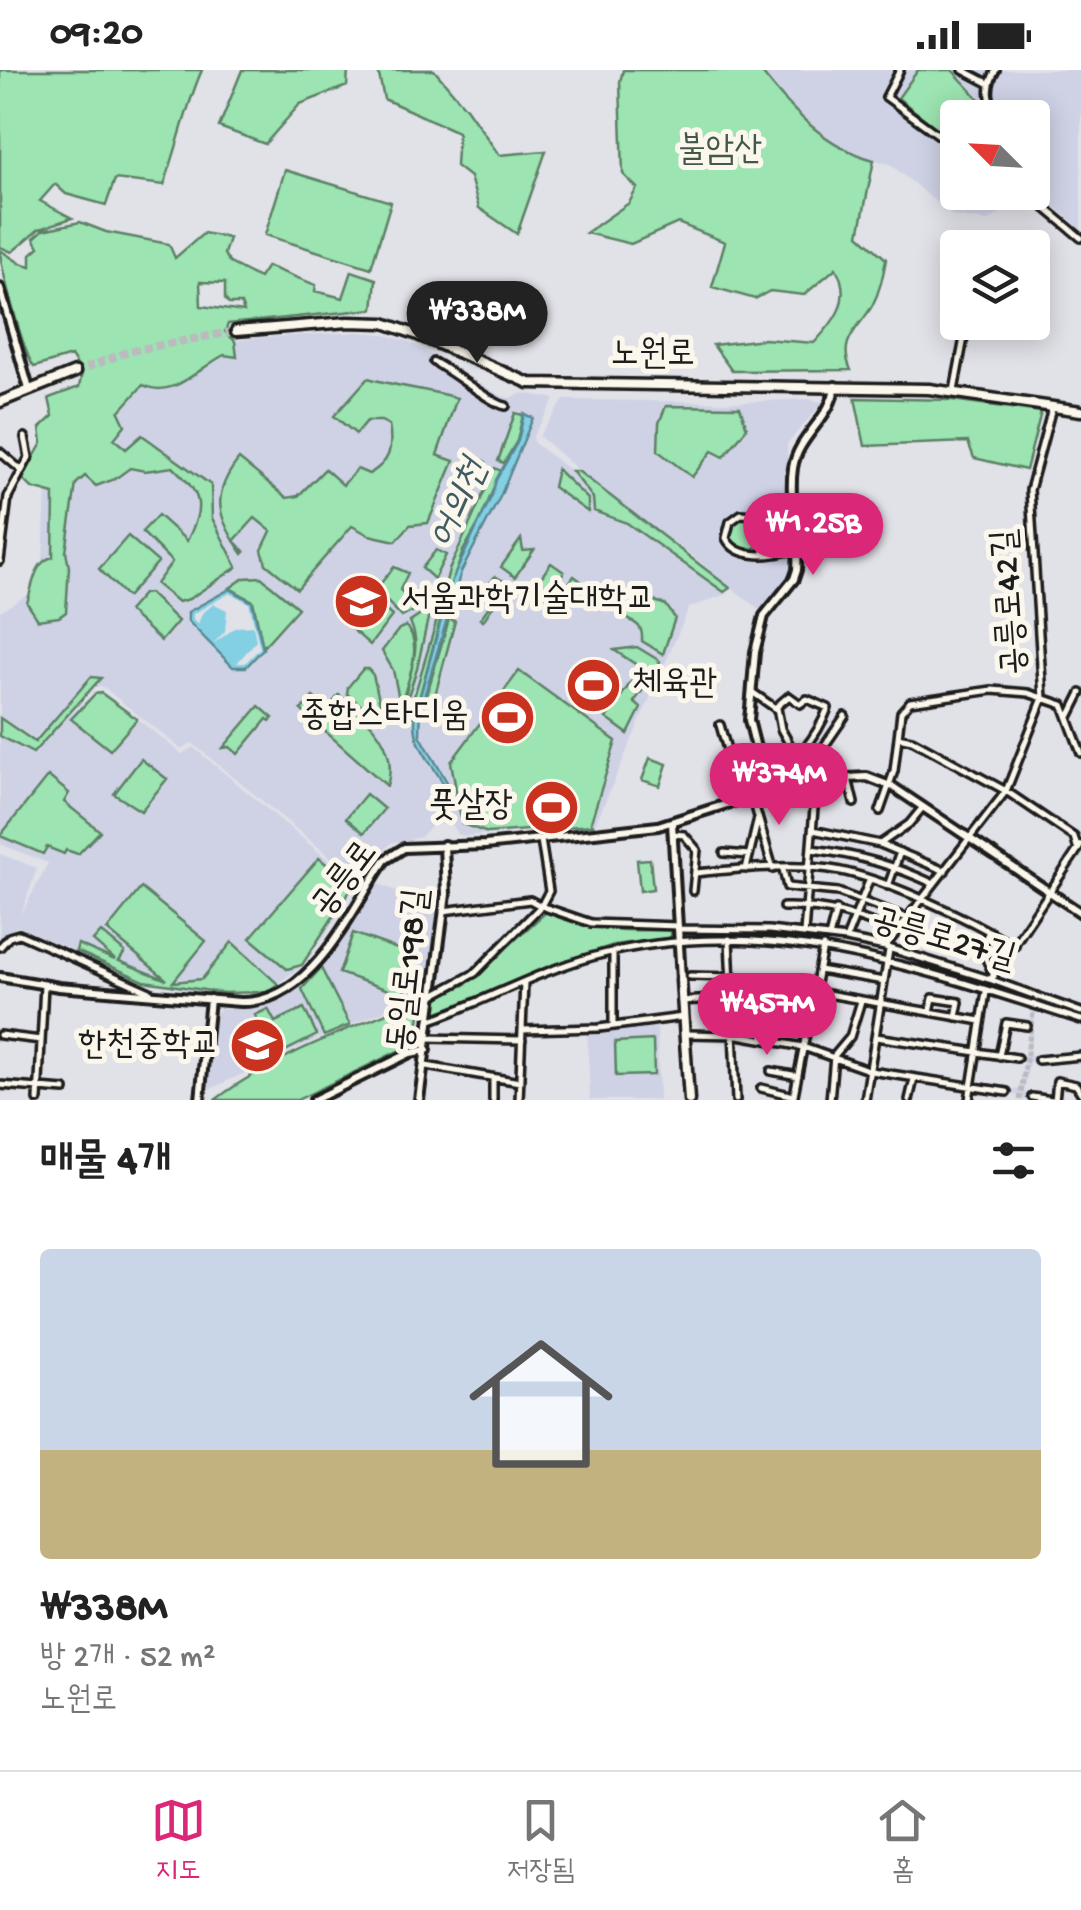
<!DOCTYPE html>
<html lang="ko">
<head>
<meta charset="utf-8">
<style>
  :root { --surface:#fff; --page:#f6f6f6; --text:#222; --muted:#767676; --line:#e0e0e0; --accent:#db2777 }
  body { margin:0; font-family:"Gochi Hand","Poor Story",sans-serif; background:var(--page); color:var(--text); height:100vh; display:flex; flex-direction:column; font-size:38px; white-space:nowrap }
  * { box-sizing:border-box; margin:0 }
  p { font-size:32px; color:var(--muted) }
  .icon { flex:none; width:55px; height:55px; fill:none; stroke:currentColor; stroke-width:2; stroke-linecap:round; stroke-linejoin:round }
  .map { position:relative; height:1030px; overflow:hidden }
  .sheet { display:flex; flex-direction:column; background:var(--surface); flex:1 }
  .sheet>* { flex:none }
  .needle { width:65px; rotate:294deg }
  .controls { position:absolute; left:940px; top:30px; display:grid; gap:20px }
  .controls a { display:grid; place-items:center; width:110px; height:110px; border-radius:10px; background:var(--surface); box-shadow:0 5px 25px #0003; font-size:50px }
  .price { position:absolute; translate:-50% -85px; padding:0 22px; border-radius:35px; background:var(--accent); color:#fff; font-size:32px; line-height:65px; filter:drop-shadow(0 2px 5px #0008) }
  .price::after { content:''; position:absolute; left:50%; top:60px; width:30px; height:22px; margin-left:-15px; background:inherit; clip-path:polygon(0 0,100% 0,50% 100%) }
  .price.current { background:#222; color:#fff }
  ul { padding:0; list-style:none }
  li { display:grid; align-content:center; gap:20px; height:530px; padding:0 40px }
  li+li { border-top:2px solid var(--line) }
  li span { display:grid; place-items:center; height:310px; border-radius:10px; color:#555 }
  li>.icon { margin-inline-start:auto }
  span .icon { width:180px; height:180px; fill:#fffc; stroke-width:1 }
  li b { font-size:42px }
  h2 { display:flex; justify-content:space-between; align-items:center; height:120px; padding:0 40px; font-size:42px }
  .status { display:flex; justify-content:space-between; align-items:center; height:70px; padding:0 50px; background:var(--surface); direction:ltr }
  .status svg { height:28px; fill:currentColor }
  .menu { display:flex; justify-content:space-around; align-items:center; height:140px; border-top:2px solid var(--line); background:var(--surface); font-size:28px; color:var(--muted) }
  .menu a { display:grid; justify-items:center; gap:5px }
  .menu .current { color:var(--accent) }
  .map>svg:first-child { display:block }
  .built { fill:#cfd2e5; fill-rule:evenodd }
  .green { fill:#9ce4b1; stroke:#5c8066; stroke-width:2.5; fill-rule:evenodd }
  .water { fill:#83d0e3; stroke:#5a8893; stroke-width:2.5 }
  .pier { fill:#e1e1e8 }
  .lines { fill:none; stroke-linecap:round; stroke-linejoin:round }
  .minor-tunnel { stroke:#bababf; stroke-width:5; stroke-dasharray:5 2.5; stroke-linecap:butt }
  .secondary-tunnel { stroke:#bababf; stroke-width:8; stroke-dasharray:8 4; stroke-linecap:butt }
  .minor-casing { stroke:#1c1c1c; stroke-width:12 }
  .tertiary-casing { stroke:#1c1c1c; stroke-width:14 }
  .secondary-casing { stroke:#1c1c1c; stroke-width:15 }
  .minor { stroke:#fbf7ec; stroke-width:5 }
  .tertiary { stroke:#fbf7ec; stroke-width:6 }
  .secondary { stroke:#fbf7ec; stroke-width:8 }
  .labels { text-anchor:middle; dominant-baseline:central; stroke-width:10; stroke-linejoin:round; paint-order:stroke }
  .park-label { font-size:35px; fill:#425849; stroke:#fbf7ec }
  .street-label { font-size:35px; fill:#1c1c1c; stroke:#fbf7ec }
  .poi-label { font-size:35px; fill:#1c1c1c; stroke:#fbf7ec; text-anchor:end }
  .water-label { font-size:38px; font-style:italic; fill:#405b62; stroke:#fbf7ec }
</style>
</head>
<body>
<div class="status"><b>09:20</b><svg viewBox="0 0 49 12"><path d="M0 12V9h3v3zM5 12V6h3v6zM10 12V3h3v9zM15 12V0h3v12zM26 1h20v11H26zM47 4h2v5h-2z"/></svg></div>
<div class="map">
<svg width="1081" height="1030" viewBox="0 0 1081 1030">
  <rect width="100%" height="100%" fill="#e1e1e8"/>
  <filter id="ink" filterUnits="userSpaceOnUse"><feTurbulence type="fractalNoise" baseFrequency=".01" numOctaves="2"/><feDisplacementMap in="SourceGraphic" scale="20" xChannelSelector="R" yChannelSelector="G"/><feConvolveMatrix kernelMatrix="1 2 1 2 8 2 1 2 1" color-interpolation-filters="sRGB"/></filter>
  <g filter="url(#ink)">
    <path class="built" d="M760 0H1081V159L1036 121 988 151 953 146 890 94 845 82 786 34ZM958 48H1032V122H958Z
      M358 262 382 264 407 271 501 326 510 328 523 323 555 329 533 366 534 373 728 519 726 524 689 538 594 757 465 766 457 764 451 754 432 755 421 767 391 773 357 809 192 673 181 679 103 617H87L30 673 0 653V541L35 521 43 495 47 387 63 357 207 275 256 268Z
      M808 329 823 332 787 374 790 507 761 541 686 481 615 432 539 366 564 330 745 332Z
      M102 621 182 684 193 677 356 813 328 861 303 895 266 922 195 921 144 911 17 856 0 869V784L37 798 21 845 48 793 0 774V656L33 680 93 623Z
      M376 813 437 837 426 923 350 955 321 898Z
      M302 919 324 966 210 1019 208 1013 216 943 220 939H253Z
      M1033 937H1037L1029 985 1036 986 1035 992H1029L1024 1022 1029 1023 1028 1029 1019 1030V1026L1009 1024 1010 1019 1019 1020 1024 992 1018 991 1019 987H1024Z
      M657 954 659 1030H590L587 957Z"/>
    <path class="green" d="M0 0H202C186 36 178 76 164 115L115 109 106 135 66 124 55 114 40 131 72 148 39 159 12 182 0 177Z
      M242 0H348L347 16 300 34 265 74 219 57Z
      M378 0H434L467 39 499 85 546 81 517 164 479 138 470 107 456 96 458 62 384 29Z
      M623 0H760C790 39 825 77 874 90L859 165 886 189C883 206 880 221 872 236 859 259 837 270 851 300L732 301 713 275 764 269 814 273C835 251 853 229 836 198L804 225 770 221 755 229 712 217 725 172 678 153 631 174 586 163 629 133 637 118 623 104 620 12Z
      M918 0H952L996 47 958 48 957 74 898 28Z
      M285 100 391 132 371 198 265 165Z
      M80 152 106 162 169 174 175 188 204 163 229 168 224 184 230 193 259 208 267 196 316 215 315 221 343 228 352 201 376 209 373 239 228 254 225 262 235 271 237 287 224 285C197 299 173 330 143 315L119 342 125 355 114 369 126 379 142 365 211 415 212 448 237 497 189 529 178 532 156 514 172 492 142 462 158 445 187 471C205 434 202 425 173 397L145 401 130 398 115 409 96 416 85 406 76 414 66 482 69 497 66 542 59 547 38 550 27 533C33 516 34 491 53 487L54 424 32 418 22 408 42 373 40 358 53 346 49 328 79 317 82 303 71 286 34 297C25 287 0 196 0 180L20 193 31 196V184L39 177 34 168 43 160ZM200 212 225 213V229L229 234H241L244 242 201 236Z
      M368 308C398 317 427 319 457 328L437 385 454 391 428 453 410 455 396 471 369 465 352 456 297 519 266 494 262 480 271 461 255 448 234 471 245 482 243 484C217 448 210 425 239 389L287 428 298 426 325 399 343 415 357 399 369 404C390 392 393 379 389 355L381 351H367L356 364 334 346Z
      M855 328 952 330 1041 342 1026 400 974 388 968 372 865 376Z
      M666 336 740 337 747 358 724 387 712 381 692 407 658 381 659 353Z
      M515 343 523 345 517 371 504 393 498 391Z
      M474 386 486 392 467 441 455 436Z
      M495 398 501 401 480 451 463 481 446 533 441 531 449 500Z
      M557 399 588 429V442L553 417Z
      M572 401H578L730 518 724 522 627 453 594 441 593 428Z
      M729 463a17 17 0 1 1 34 0a17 17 0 1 1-34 0Z
      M787 448V475H768L766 451Z
      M128 466 158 492 127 527 99 499Z
      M521 469 523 481 534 480 515 507 501 497Z
      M436 480 446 485 434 509 422 498Z
      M551 493 564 502 548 525 542 526 533 519Z
      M394 497 408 503 400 520 417 535 429 533 402 547 380 524 381 513Z
      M495 506 508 514 483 551 480 549 490 535 480 528Z
      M574 506 585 514 565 542 556 531Z
      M261 507 298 538 263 577 253 531 230 518 244 508Z
      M149 523 178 551 161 571 128 541 143 524Z
      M368 529H373L392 546 370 575 345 553Z
      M655 531 666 535 675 548 663 584 642 571C643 553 635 554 623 546L637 534Z
      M430 539 417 599 405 635C404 606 425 582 410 552Z
      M438 546 441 547 414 647H408Z
      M449 549 455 551 430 644H421Z
      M406 556C424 573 408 614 400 634L393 600 382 581 399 559Z
      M637 577 660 591 655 607 614 580Z
      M363 599H368L373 605 383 645 380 651 347 624 348 617Z
      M519 601 616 671 591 752 593 755 488 763 462 754 451 692Z
      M638 602 650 610 634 632 641 638 628 664 606 648Z
      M91 607 101 608 33 683 0 666V648L35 672Z
      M101 623 137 649 110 680 71 649 95 624Z
      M339 625C367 649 400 674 387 716L301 640 313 627 327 639Z
      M259 636 273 648 270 651 267 649 238 684 230 677 223 678Z
      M650 688 667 694 660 716 642 710Z
      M141 689 167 709 141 741 114 724Z
      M48 706 69 723 64 732 100 761 78 784 66 780 64 784 47 777 43 784 0 766Z
      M366 724 384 739 364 763 346 748Z
      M319 788 353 816 302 895 287 899 250 868Z
      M650 789 653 819 640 821 637 790Z
      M141 818 206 871 173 912 202 909 232 872 278 914 266 922 224 923 144 911 76 881 78 874 115 890 93 871 101 862 125 882 119 891 167 910 107 860Z
      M546 842C590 862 624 861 672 860L670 868 614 875 555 894 435 945 438 926 465 915Z
      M353 863 417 886 403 925 339 903Z
      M321 898 350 955 324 966 302 919Z
      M791 919 812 923 808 949 787 945Z
      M420 929C421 946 419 967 404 978L297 1030H215C276 984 351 959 420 929Z
      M304 938 317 965 275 986 255 945 268 939 275 952Z
      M653 970 654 1005 616 1006 615 972Z"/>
    <path class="water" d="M524 344 533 348 500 427 461 502 421 637 420 665 448 714 445 718C432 689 410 676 416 641L452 510 492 425 496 410 518 371Z
      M230 519 252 532 263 579 246 597H233L188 551V542Z"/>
    <path class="pier" d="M230 523 249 533 260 578 245 593H237L256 571 253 556 236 557 213 574 225 561 227 540 214 534 202 543 198 554 193 549V544Z"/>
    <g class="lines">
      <path class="minor-tunnel" d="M1020 1030 1034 937"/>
      <path class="secondary-tunnel" d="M75 302 130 281 236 261"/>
      <defs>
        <path id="minor" d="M900 0 886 27 958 79
          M963 0 988 13
          M996 0C986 17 987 32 1000 48
          M1003 122H1006
          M1032 127 1081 168
          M434 292C453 302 492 334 506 336
          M954 321 967 252
          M0 382 21 400
          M764 482V454L754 445 741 444 730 452 726 468C737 491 774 486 796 479
          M0 491 8 427 29 387 25 367
          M752 622 775 638 789 626 800 634 807 629 828 638C817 667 795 696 766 709
          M777 638 781 659 796 686
          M1069 647 1081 623
          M720 655 730 690 734 731
          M898 667 912 670 1006 721 1074 767 1078 780
          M848 708 854 733
          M827 711 812 694 845 646
          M752 726 773 799
          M880 741 894 701 901 642 910 632 992 620 1028 623 1063 635 1081 683
          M813 760 880 774 945 801
          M673 764 684 765 697 780 693 821
          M880 774 909 754 923 737
          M811 779C856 784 894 795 934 814
          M724 783 749 785
          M746 799 758 748
          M783 799 787 817 838 822 907 848
          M696 803C736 799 797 793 836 800 886 809 970 849 1015 876
          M888 816 900 782
          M783 837C826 836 857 845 896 863
          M443 841 530 830 541 836 549 821 541 770
          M678 859 769 860 846 869 885 877 989 909 1081 942
          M989 861 981 878 994 906
          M804 863 816 713
          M829 867 836 840
          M729 869 736 1030
          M846 869 869 811
          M0 877 9 867 19 864 150 922
          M885 877 1006 721 1043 628 1030 420 1052 338
          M819 900 884 911
          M690 906 731 907 981 951
          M991 909 1081 775
          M434 925 475 903 541 836 591 853 678 856
          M681 931 732 928
          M930 942 933 928 959 932 956 947
          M431 950C486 931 538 901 595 886 764 841 921 899 1081 950
          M613 956V882
          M522 960 599 958 683 947
          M685 964 739 965 803 977 871 1001 1007 1022
          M0 965 41 970
          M876 967 1017 988
          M427 968 522 970
          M763 969 770 933 779 934 781 915
          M999 986 1006 953 1027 956
          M1038 990 1081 986
          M426 996 520 1012
          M771 1001 798 1006
          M0 1015 65 1020
          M761 1018 794 1026
          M1032 1027 1052 1030
          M38 1030 44 915
          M493 1030V1008
          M519 1030 524 913
          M793 1030 823 877
          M830 1030 834 986 850 967 861 931
          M865 1030 889 880
          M909 1030 914 1009
          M969 1030 986 922
          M1055 1030 1057 1011 1076 1015 1081 1023"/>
        <path id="tertiary" d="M0 218 29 319
          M767 722 749 650 755 582 764 546 794 509 797 500C800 467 788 431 793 398 798 365 832 348 835 316
          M672 753 681 910
          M0 907 59 917 240 932C312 934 350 841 385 790L404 778 485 775 658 756 752 726 848 708 867 707 893 717 1081 843
          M200 1030 210 929
          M314 1030 410 983 427 980
          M419 1030 446 824 444 775"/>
        <path id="secondary" d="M236 261 348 252 384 253 418 265 529 313 929 319 1081 341
          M0 332 75 302
          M681 910 689 1030"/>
      </defs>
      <use href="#minor" class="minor-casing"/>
      <use href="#tertiary" class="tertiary-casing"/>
      <use href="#secondary" class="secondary-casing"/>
      <use href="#minor" class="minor"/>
      <use href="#tertiary" class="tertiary"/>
      <use href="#secondary" class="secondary"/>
    </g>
  </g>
  <defs>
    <symbol id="university-disc" viewBox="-11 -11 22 22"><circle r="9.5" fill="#c8321e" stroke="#fbf7ec"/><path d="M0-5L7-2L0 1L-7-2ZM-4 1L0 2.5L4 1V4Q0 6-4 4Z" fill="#fff"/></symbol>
    <symbol id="stadium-disc" viewBox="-11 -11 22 22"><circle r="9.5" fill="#c8321e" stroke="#fbf7ec"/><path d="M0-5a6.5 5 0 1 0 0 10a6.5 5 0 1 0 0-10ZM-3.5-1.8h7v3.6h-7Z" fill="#fff"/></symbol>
    <symbol id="school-disc" viewBox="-11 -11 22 22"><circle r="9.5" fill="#c8321e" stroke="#fbf7ec"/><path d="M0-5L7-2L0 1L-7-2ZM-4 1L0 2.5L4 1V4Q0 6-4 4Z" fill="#fff"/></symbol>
  </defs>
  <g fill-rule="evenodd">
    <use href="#university-disc" x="330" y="500" width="63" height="63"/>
    <use href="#stadium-disc" x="562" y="584" width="63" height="63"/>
    <use href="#stadium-disc" x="476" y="616" width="63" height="63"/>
    <use href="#stadium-disc" x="520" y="706" width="63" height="63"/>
    <use href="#school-disc" x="226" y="944" width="63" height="63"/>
  </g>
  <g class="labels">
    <g class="park-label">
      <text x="720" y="82">불암산</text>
    </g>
    <g class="street-label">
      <text x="653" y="286">노원로</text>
      <text transform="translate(1012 532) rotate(-94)">공릉로42길</text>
      <text transform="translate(346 810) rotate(-53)">공릉로</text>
      <text transform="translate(943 871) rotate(16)">공릉로27길</text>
      <text transform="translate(411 900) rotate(-84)">동일로198길</text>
    </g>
    <g class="poi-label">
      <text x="401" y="531" text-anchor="start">서울과학기술대학교</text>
      <text x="633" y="615" text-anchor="start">체육관</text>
      <text x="469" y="647">종합스타디움</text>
      <text x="513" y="737">풋살장</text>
      <text x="219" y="976">한천중학교</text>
    </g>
    <g class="water-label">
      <text transform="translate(461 435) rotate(-66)">어의천</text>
    </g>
  </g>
</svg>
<div class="controls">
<a><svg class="needle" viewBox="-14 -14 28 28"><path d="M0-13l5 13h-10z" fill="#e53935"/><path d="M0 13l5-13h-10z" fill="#767676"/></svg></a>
<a><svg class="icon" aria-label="layers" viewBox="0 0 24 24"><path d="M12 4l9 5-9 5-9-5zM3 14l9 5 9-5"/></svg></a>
</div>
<b class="price current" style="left:477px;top:296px">₩338M</b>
<b class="price" style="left:813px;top:508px">₩1.25B</b>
<b class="price" style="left:779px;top:758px">₩374M</b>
<b class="price" style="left:767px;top:988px">₩457M</b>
</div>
<section class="sheet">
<h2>매물 4개<svg class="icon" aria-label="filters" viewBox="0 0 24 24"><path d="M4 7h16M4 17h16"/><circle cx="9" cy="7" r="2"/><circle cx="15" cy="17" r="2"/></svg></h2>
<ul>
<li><span style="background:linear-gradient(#c9d6e8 65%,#c2b280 0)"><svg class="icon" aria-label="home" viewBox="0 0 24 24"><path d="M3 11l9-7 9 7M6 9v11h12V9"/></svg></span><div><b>₩338M</b><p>방 2개 · 52 m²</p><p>노원로</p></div></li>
</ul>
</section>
<nav class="menu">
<a class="current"><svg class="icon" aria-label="map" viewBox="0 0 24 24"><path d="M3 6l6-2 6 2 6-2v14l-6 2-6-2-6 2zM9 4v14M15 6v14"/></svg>지도</a>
<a><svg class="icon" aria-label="saved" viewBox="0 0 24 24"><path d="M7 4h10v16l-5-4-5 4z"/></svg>저장됨</a>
<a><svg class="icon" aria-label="home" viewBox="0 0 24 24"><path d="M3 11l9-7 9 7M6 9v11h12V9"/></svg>홈</a>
</nav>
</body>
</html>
